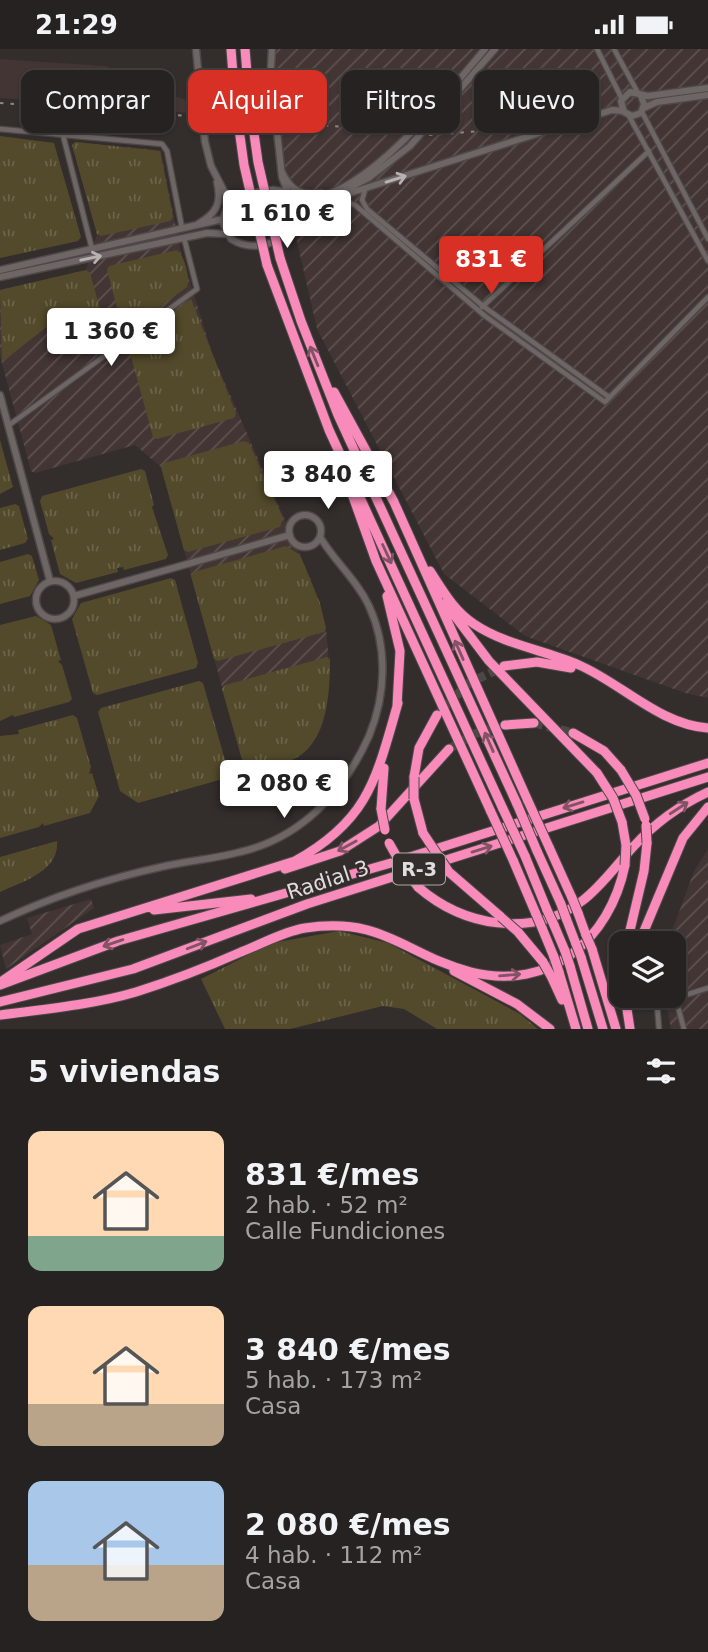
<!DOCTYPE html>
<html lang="es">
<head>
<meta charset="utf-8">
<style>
  :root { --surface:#262221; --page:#2e2a2a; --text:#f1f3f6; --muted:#a4a4a5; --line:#423f3f; --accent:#d93025 }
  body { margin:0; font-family:"DejaVu Sans",sans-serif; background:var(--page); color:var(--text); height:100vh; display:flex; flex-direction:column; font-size:26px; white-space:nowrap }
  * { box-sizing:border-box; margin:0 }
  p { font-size:23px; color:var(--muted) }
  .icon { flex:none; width:38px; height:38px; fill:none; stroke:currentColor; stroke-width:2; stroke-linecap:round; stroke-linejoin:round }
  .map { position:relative; height:980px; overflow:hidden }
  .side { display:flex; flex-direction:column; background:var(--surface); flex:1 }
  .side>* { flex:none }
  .banner { position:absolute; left:21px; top:21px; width:667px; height:63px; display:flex; gap:14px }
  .buttons { position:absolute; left:609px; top:882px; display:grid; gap:14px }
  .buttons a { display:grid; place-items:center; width:77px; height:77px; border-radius:14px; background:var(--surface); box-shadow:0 2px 5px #0004,0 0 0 2px var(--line); font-size:35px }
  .price { position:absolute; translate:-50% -60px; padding:0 16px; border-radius:7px; background:#fff; color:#222; font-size:23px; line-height:46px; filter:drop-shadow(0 2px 4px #0008) }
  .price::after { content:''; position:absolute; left:50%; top:42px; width:21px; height:16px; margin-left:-10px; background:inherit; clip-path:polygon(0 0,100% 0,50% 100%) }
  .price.on { background:var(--accent); color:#fff }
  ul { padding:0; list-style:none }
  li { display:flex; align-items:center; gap:21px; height:175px; padding:0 28px }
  li span { display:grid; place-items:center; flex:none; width:196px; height:140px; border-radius:14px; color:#555 }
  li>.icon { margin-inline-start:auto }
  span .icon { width:84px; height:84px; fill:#fffc; stroke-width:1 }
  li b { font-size:30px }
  h2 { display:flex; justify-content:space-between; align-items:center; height:84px; padding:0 28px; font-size:30px }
  .pill { padding:0 24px; border-radius:14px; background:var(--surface); box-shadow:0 2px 5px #0004,0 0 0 2px var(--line); font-size:24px; line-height:63px }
  .pill.on { background:var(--accent); color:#fff }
  .status { display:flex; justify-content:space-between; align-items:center; height:49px; padding:0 35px; background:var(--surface); direction:ltr }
  .status svg { height:19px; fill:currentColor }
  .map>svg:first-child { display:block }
  .built { fill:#423533 }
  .industrial { fill:url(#industrial-furrows) }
  .grass { fill:url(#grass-tufts) }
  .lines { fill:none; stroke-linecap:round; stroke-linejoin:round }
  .highway-tunnel { stroke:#4d4746; stroke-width:9; stroke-dasharray:9 4.5; stroke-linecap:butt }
  .street-casing { stroke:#4e4948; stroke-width:7 }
  .secondary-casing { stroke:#4e4948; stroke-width:9 }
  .highway-casing { stroke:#4e4948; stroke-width:11 }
  .street { stroke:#6d6664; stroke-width:4.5 }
  .secondary { stroke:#6d6664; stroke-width:6 }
  .highway { stroke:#f98bba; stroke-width:9 }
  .rail { stroke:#8c8786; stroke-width:2; stroke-dasharray:3.5 7; stroke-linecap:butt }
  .secondary-bridge-casing { stroke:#4e4948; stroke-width:9; stroke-linecap:butt }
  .highway-bridge-casing { stroke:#4e4948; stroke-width:11; stroke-linecap:butt }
  .secondary-bridge { stroke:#6d6664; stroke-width:6 }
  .highway-bridge { stroke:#f98bba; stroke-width:9 }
  .oneway { stroke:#b8b3b2 }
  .oneway2 { stroke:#825365 }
  .labels { text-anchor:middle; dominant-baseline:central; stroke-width:5; stroke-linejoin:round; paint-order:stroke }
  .shield { fill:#332d2c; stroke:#ada8a7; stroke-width:2 }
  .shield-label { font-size:19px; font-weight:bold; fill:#e1dddc }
  .street-label { font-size:21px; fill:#e1dddc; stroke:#332d2c }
</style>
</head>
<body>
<div class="status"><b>21:29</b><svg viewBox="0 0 49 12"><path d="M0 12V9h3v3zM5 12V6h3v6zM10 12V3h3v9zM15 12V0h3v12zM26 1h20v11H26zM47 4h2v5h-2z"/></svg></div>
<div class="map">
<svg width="708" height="980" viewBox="0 0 708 980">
  <defs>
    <pattern id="industrial-furrows" width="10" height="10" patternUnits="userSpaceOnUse" patternTransform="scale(1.75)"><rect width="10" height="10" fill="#423533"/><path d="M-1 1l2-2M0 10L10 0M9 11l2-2" fill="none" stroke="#5d5250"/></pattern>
    <pattern id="grass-tufts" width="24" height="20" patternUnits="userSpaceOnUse" patternTransform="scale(1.75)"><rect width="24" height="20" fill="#534a2b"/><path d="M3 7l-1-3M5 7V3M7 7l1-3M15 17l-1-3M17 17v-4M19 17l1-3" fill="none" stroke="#6b6449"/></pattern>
  </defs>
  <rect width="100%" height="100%" fill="#332d2c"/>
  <path class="built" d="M0 10 106 17 165 45 191 52 189 64 0 49Z"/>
  <path class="industrial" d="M267 0H708V649L685 644 525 587 444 525 317 280 267 62Z
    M75 93 158 101 161 103 181 204 212 304 311 531 326 579 330 623 323 668 316 689 293 710 249 723 245 721 161 418 135 396 35 424 31 422 0 307V241L86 221 97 185 72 96Z
    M708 800V980H671L665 947H674V894L668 893 694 822Z
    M91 850 94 859 6 920 0 896 32 885 27 869Z"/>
  <path class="grass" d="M0 87 54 94 81 188 78 192 0 209Z
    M75 93 160 102 173 168 170 172 101 187 97 185 72 96Z
    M177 201C185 208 190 228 187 238L127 282 123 281 107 221 109 217Z
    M86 221 90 224 100 260 58 269 2 313 0 241Z
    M191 250 236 365 234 369 157 390 153 388 129 300 130 295Z
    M0 391 13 438 0 445Z
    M244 392 249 394 283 469 280 478 188 503 184 501 161 418 164 414Z
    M141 420 145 422 154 456 152 458 168 506 166 510 124 521 123 518 117 519 118 523 76 534 60 525 51 491 54 490 49 485 40 452 42 447Z
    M15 455 19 457 28 490 25 494 0 501V459Z
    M286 497 300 506 320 554 326 579 324 583 218 612 214 610 191 527 194 523Z
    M28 505 32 507 39 531 30 547 0 555V513Z
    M171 529 175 531 198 614 196 619 97 646 93 644 72 570 81 554Z
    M36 567 51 576 61 611 58 612 62 616 72 650 69 653 14 668 13 666 0 672V576Z
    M327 608 330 610C330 642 328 692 296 709 282 716 264 719 249 723L245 721 222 640 225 636Z
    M199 632 203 634 229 725 226 729 138 754 120 742 98 663 101 659Z
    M73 666 77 669 91 718 89 725 92 724 99 747 90 764 44 777 43 774 39 778 0 789V687L19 685 18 681Z
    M57 792C60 822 22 833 0 843V808Z
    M339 882 388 894 520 965 538 980H437L404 960 383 957 290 980H225L201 930 272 894Z"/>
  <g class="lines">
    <path class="highway-tunnel" d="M437 666 469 634 503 618
      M534 674 573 684
      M449 700 474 685 499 677"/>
    <defs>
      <path id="street" d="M597 0 622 50
        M614 0 638 44
        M642 63 708 190
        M629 67 708 212
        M0 80 162 95 167 102 182 179
        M63 86 92 200
        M365 141 362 151 367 160 483 257 609 348
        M338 150 355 156 485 267 605 353 708 248
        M482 258 649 102
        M9 376 197 240 184 189
        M675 947 684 980
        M659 980 657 955 708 939"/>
      <path id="secondary" d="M196 0 201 51
        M272 0 270 35 275 63
        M641 47 644 55 641 64 632 67 624 63 621 52 630 43 648 47 708 39
        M644 59 657 53 708 46
        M278 91 282 128 288 144
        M205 93 211 117 226 146 227 158
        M281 121C289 140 301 148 321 144
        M273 141C335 146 277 219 231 190L223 174C224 147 251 144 273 141Z
        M293 149C356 163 448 43 485 0
        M331 150 612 61 623 62
        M299 170 311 159 370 128 410 97 495 0
        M198 175C217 164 222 154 217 133
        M0 221 223 170
        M0 228 207 184 226 185
        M0 346 50 532
        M289 482a16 16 0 1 1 32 0a16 16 0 1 1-32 0Z
        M36 551a19 19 0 1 1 38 0a19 19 0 1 1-38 0Z
        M74 547 290 486
        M0 872C51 848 106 830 161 818 187 812 214 810 240 803 301 789 344 743 369 687 386 646 388 598 369 557 357 531 335 513 320 488"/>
      <path id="highway" d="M231 0 235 51
        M245 0 249 49
        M280 209 301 272 338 366 517 755
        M267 216 329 381 503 760
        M334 343 394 453 528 752
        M346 428 376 512 491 763
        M430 522C443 542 454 562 474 575 505 596 545 601 579 616 621 634 660 676 708 679
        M387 547 400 602 397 657
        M445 554 489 612 597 724
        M504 617 537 613 571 619
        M505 676 534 674
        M573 684 604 702 621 721
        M414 728 419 699 437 666
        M414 750 423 784
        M381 760 384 719
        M622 773 626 796
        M549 798 572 849
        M537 802 561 855
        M525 807 547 861
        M513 811 536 865
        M285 820 340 802 379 777 449 700
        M449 823 501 868
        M418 838C463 877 531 890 582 852 602 837 617 815 634 797 655 774 680 756 708 743
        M154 861 251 850
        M578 864 586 886
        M566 869 576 895
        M554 876 565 902
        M542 879 554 908
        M518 883 543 913
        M627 894 644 822 647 794
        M639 894 683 789 708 758
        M592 900 616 980
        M581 908 603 980
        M570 917 588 980
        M454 922 517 955 550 980
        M559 923 576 980
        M551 927 562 951
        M2 932 78 880 295 812C369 771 376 730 398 654
        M0 936 118 892 391 814 708 714
        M625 947 630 980
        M0 953 133 920 307 855 708 728
        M0 966C45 960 92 956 136 943 171 932 207 918 241 903 262 895 282 883 305 879 384 867 405 906 471 923 550 943 610 890 625 816"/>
    </defs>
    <use href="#street" class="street-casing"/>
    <use href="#secondary" class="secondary-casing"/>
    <use href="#highway" class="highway-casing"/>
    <use href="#street" class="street"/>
    <use href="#secondary" class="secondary"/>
    <use href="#highway" class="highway"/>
    <path class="rail" d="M0 54 405 82
      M429 86 482 82 531 71"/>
    <defs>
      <path id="secondary-bridge" d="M201 51 205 93
        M275 63 278 91"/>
      <path id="highway-bridge" d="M249 49 258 113 280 209
        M235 51 244 116 267 216
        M621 721 636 746 645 770
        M597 724 613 749 622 773
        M414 728V750
        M528 752 549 798
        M517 755 537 802
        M381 760 385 781
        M503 760 525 807
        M491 763 513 811
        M646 776 647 794
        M423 784 449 823
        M389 794 402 817 418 838
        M625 816 626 796
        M572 849 578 864
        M561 855 566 869
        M547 861 554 876
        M536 865 542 879
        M501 868 518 883
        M586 886 592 900
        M576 895 581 908
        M565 902 570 917
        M554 908 559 923
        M543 913 551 927"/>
    </defs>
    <use href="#secondary-bridge" class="secondary-bridge-casing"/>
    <use href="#highway-bridge" class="highway-bridge-casing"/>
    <use href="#secondary-bridge" class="secondary-bridge"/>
    <use href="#highway-bridge" class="highway-bridge"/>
  </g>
  <defs><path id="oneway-shaft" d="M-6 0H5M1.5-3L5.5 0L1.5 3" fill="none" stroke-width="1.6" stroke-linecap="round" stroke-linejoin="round" transform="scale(1.75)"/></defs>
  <g class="oneway">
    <use href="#oneway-shaft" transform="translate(396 130) rotate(-17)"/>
    <use href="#oneway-shaft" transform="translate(91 209) rotate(-12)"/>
  </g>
  <g class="oneway2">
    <use href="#oneway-shaft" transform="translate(314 307) rotate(-112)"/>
    <use href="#oneway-shaft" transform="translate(387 505) rotate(65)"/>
    <use href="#oneway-shaft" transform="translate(459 601) rotate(-114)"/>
    <use href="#oneway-shaft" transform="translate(489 693) rotate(-114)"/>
    <use href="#oneway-shaft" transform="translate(573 756) rotate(163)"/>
    <use href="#oneway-shaft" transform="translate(679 759) rotate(-33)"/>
    <use href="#oneway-shaft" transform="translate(347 797) rotate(151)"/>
    <use href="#oneway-shaft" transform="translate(482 800) rotate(-17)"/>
    <use href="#oneway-shaft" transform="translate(113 894) rotate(161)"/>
    <use href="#oneway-shaft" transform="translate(197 896) rotate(-21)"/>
    <use href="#oneway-shaft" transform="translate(510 926) rotate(-5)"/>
  </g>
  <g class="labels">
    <rect class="shield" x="393" y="804.5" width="52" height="31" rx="5"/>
    <g class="shield-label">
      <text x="419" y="820">R-3</text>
    </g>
    <g class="street-label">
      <text transform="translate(328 831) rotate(-18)">Radial 3</text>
    </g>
  </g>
</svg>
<div class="buttons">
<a><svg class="icon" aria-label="layers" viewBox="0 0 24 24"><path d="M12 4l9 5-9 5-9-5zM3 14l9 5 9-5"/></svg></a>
</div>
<b class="price" style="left:287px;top:201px">1 610 €</b>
<b class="price on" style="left:491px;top:247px">831 €</b>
<b class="price" style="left:111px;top:319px">1 360 €</b>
<b class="price" style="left:328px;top:462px">3 840 €</b>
<b class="price" style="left:284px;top:771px">2 080 €</b>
<div class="banner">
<a class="pill">Comprar</a>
<a class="pill on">Alquilar</a>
<a class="pill">Filtros</a>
<a class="pill">Nuevo</a>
</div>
</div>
<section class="side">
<h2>5 viviendas<svg class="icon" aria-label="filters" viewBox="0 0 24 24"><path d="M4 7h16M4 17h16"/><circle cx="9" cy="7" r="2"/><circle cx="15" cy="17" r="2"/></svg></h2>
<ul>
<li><span style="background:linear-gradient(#ffd9b3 75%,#7fa58c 0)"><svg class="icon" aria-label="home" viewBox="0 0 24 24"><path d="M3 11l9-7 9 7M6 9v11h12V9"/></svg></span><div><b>831 €/mes</b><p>2 hab. · 52 m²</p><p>Calle Fundiciones</p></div></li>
<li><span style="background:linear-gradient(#ffd9b3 70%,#b9a48a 0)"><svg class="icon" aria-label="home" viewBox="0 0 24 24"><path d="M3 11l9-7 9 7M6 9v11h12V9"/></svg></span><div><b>3 840 €/mes</b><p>5 hab. · 173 m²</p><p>Casa</p></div></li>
<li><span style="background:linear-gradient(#a9c7e8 60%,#b9a48a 0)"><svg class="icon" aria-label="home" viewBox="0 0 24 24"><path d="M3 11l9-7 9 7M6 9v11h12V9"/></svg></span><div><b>2 080 €/mes</b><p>4 hab. · 112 m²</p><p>Casa</p></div></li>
</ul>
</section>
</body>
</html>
